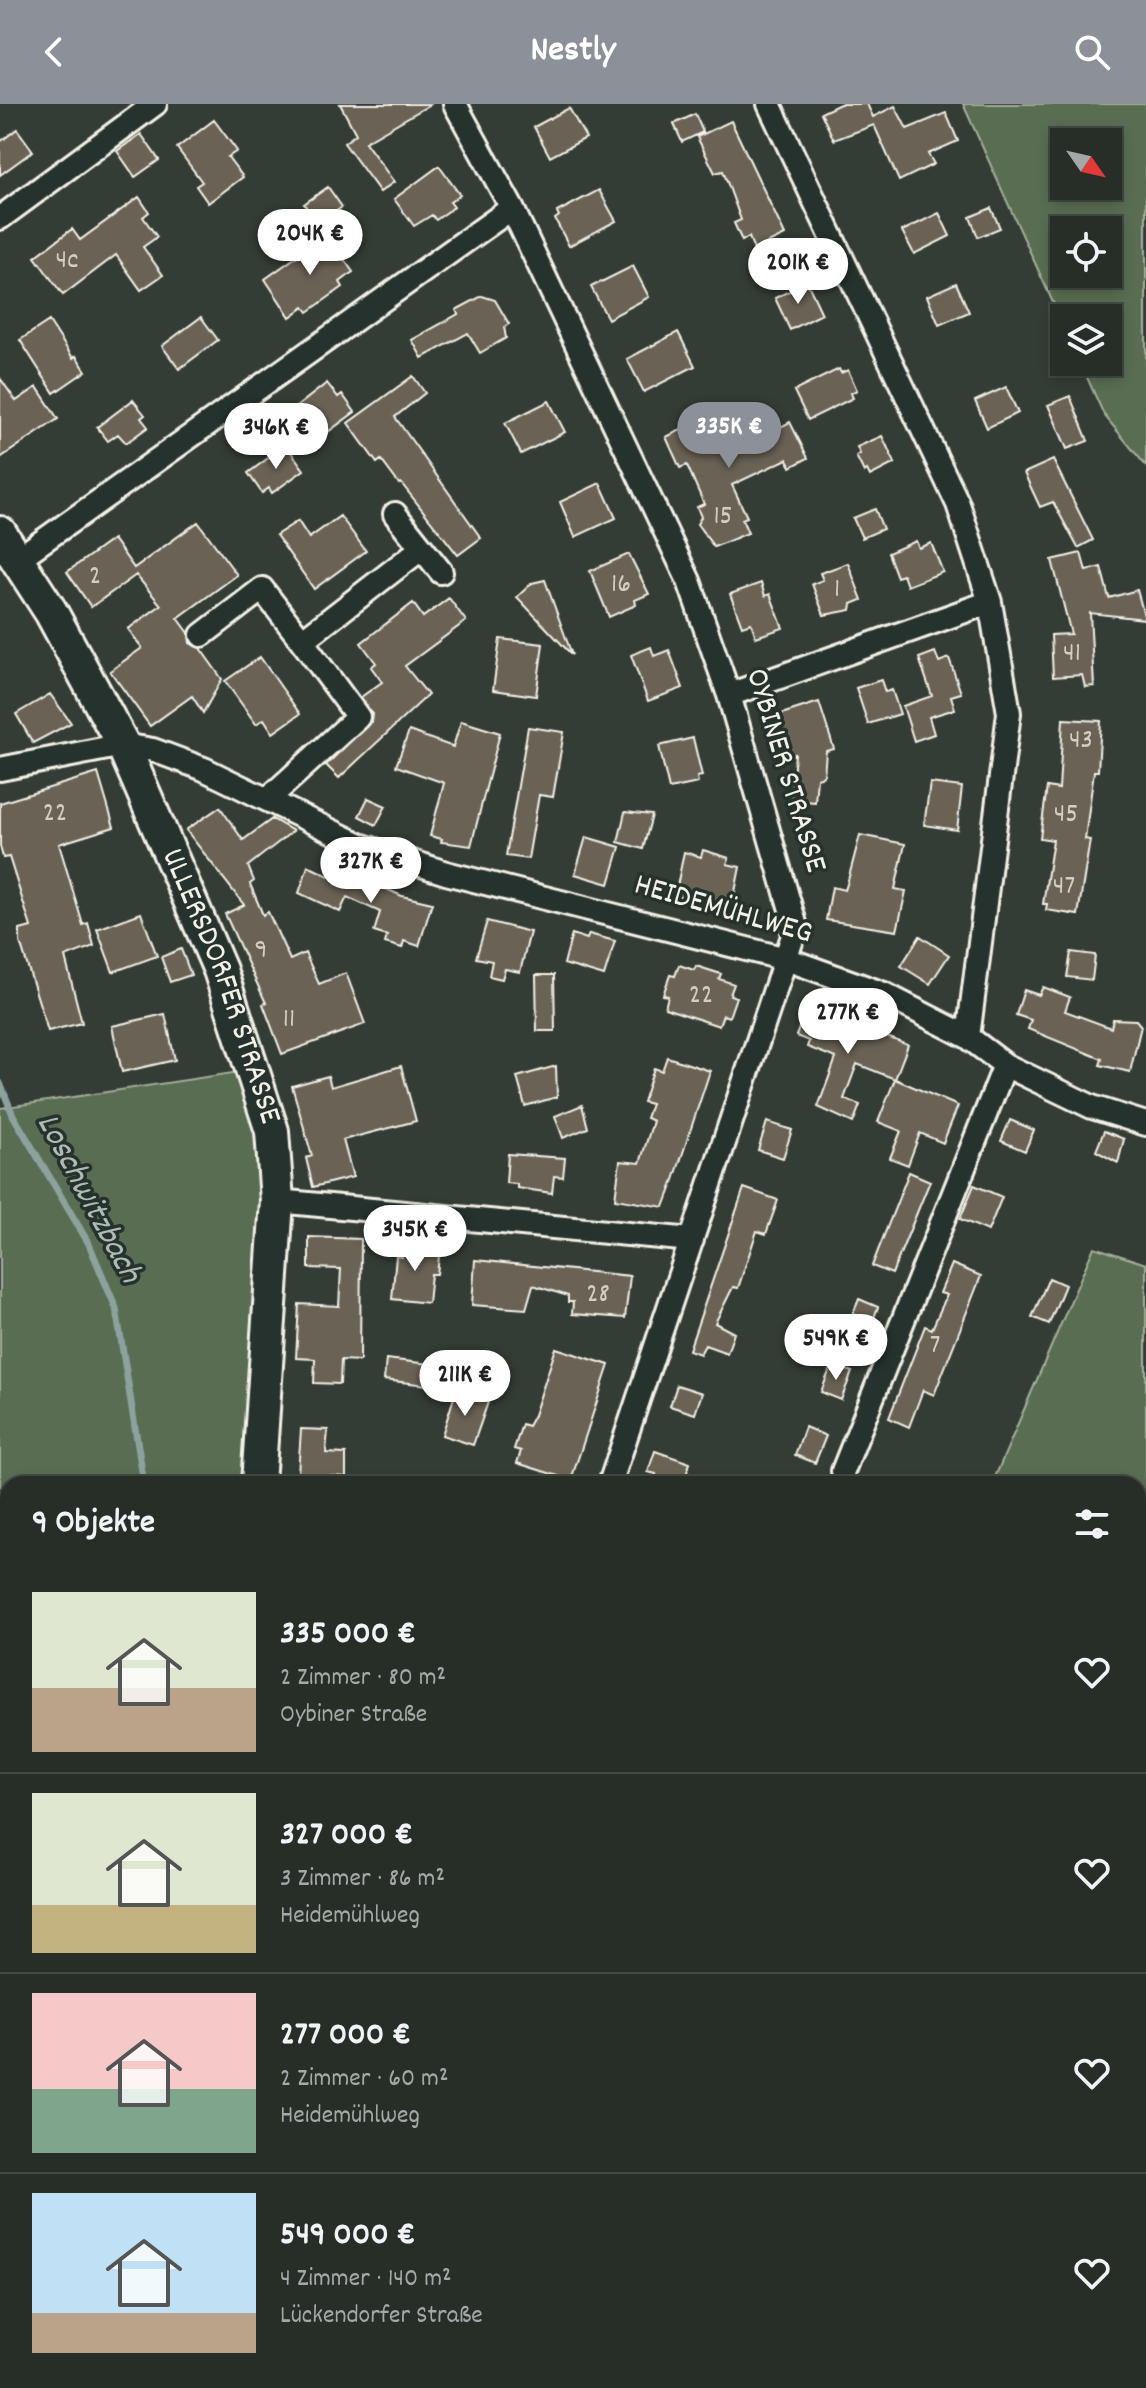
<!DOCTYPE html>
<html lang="de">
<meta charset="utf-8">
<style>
:root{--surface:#272e28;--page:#333a34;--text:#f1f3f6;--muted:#a4a8a8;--line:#434a45;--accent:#8c9099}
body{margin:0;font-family:Dekko,sans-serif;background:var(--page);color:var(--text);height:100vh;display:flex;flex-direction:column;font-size:30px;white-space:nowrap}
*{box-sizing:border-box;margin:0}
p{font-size:26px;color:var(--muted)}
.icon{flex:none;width:44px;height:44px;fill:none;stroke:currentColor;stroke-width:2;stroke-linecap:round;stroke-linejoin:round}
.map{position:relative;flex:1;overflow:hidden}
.side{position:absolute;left:0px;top:1372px;width:1146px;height:912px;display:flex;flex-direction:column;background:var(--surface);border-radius:24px 24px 0 0;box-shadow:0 4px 12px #0003,0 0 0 2px var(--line)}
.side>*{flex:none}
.needle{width:52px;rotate:124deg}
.buttons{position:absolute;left:1050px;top:24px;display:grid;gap:16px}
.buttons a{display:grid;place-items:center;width:72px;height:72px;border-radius:0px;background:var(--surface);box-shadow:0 4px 12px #0003,0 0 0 2px var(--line);font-size:40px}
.price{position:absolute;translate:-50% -68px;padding:0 18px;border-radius:28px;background:#fff;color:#222;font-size:26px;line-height:52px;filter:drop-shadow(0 2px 4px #0008)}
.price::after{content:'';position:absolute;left:50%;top:48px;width:24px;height:18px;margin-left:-12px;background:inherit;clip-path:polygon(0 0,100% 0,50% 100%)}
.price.selected{background:var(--accent);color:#fff}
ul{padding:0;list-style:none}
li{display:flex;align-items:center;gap:24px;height:200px;padding:0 32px}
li+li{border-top:2px solid var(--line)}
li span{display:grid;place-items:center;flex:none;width:224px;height:160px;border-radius:0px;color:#555}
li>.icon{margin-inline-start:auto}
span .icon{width:96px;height:96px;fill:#fffc;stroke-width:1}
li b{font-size:34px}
h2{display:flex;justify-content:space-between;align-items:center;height:96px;padding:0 32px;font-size:34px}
header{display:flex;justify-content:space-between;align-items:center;height:104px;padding:0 32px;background:var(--accent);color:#fff;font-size:36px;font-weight:700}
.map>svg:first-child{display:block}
.green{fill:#586d51;stroke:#a6af9c;stroke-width:2;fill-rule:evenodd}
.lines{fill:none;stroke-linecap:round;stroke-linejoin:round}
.stream{stroke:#8da19f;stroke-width:7}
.building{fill:#6b6454;stroke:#f4f1e8;stroke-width:2}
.street-casing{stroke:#f4f1e8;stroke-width:28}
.secondary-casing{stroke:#f4f1e8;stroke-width:38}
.street{stroke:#26332d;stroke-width:22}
.secondary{stroke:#26332d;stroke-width:32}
.labels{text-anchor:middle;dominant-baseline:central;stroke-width:7;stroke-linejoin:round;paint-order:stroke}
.number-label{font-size:28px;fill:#d2cec3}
.street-label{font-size:32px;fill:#f4f1e8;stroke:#26332d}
.water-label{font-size:34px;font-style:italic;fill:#afbbb7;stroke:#26332d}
</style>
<header><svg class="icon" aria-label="back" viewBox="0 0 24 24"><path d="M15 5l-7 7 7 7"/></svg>Nestly<svg class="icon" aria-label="search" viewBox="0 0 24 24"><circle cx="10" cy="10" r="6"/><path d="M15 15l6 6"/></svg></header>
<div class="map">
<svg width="1146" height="2284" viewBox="0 0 1146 2284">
<rect width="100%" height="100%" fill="#343d35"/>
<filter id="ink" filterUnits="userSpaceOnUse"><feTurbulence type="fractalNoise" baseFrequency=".0125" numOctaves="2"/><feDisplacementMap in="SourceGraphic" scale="16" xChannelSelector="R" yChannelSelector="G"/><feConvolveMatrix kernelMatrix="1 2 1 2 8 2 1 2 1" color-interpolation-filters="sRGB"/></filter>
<g filter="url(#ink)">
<path class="green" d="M963,0h183v362l-42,-51 -24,-53h28v-44h-44v9zM1064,38h44v44h-44zM1064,126h44v44h-44z
M239,968c43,127 16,279 8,412h-239v522l-8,7v-905z
M1094,1143l52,17v1124h-1146v-148l8,2v138h1130v-896h-146z"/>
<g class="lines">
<path class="stream" d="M0,979l13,32 76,129 27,64 28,176
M0,1622l8,-12
M1138,1764l8,8
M868,2276v8"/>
</g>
<path class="building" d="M340,0h91l-66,38 29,40 -14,10 -36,-49 12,-9z
M840,0h27l6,13 22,-11 12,23 39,-16 12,28 -30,13 6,10 -35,17 -25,-56 -40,15 -13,-27z
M569,4l17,30 -36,19 -16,-30z
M695,10l8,18 -21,10 -8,-18z
M214,16l23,31 -9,6 15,20 -35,26 -12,-17 6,-4 -25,-34z
M731,17l54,114 -31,15 -5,-13 -7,4 -8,-18 7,-3 -18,-49 -8,2 -18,-36z
M17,25l16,22 -33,24v-33z
M141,30l18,26 -24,17 -18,-26z
M439,62l21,29 -10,7 4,5 -18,13 -4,-5 -18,11 -20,-27z
M328,83l14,20 -24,17 -14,-20z
M599,86l17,31 -47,25 -14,-27 4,-3 -2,-4z
M139,93l10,15 -6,5 14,20 -14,10 20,28 -22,15 -25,-35 -53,40 -28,-38 37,-28 8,11z
M991,104l9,20 -22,9 -8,-20z
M939,109l11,23 -36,18 -12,-23z
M327,131l26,37 -13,10 3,5 -35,25 -4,-5 -14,10 -25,-38z
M633,162l16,31 -41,22 -17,-32z
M807,178l15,32 -32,16 -15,-32z
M956,179l13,29 -30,13 -12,-29z
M482,192l13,4 14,24 -5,3 2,11 -26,15 -12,-20 -46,25 -10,-18 46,-26 -2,-4z
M201,213l17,23 -39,29 -17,-23z
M49,217l24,37 3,-2 10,15 -32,22 -34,-53z
M678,228l17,34 -51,26 -17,-33z
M839,265l2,4 7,-3 9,20 -6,3 2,5 -45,22 -14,-29z
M413,272l12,17 -30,24 86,121 -23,17 -57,-72 -2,1 -18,-24 -4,3 -29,-40z
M0,274l16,23 21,-14 21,32 -58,39z
M327,279l11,14 4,-3 13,18 -42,31 -20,-27 5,-4 -3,-4z
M1006,283l12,26 -31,15 -12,-27z
M1070,292l18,45 -21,8 -19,-44z
M133,296l12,15 -4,3 7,9 -22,16 -8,-9 -10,7 -11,-14z
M549,297l16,31 -44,22 -16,-31z
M709,313l3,7 14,-6 15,29 49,-25 18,36 -17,9 -4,-8 -55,26 15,32 -5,2 6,14 -34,14 -17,-23 4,-7 -4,-10 7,-3 -17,-39 -7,3 -14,-31z
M882,332l13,27 -25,13 -3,-6 -3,2 -8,-16 4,-2 -3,-7z
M286,341l18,25 -32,23 -3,-5 -7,5 -14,-20z
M1053,356l40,80 -15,8 -25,-46 -13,5 -16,-34z
M600,379l16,35 -41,19 -15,-35z
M875,405l8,20 -21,9 -9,-20z
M340,412l26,35 -52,38 -38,-54 22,-14 11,17z
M198,418l39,53 -59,43 11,15 1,10 10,5 22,31 -19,34 -11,-17 -42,30 -40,-55 32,-23 -14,-19 33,-24 -25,-30 -45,32 -24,-35 46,-33 21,29z
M916,437l3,7 12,-5 12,29 -36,14 -4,-11 -6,2 -9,-24z
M1081,449l5,18 15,-4 8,31 28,-8 8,29 -55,-6 4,73 -9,1 -3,-12 -29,2 -2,-42 20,-1 -19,-74z
M629,450l20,40 -14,6 1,5 -27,12 -19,-46z
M848,459l14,37 -10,4 -1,6 -27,5 -12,-31 11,-4 -3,-7z
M545,476l27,75 -55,-58 15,-14z
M761,479l4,13 5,-2 13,34 -27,9 -5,-14 -9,3 -12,-32z
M449,494l17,23 -61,45 23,29 -89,83 -13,-13 45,-43 1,-8 -11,-17 21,-15 -11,-15 5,-4 -15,-20 52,-40 10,14z
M500,535l43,5 -7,52 -43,-6z
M651,543l3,9 15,-6 14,38 -35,13 -17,-46z
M935,548l4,10 10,-4 12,35 -10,3 4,13 -26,8 5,17 -20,7 -11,-35 29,-10 -13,-38z
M260,553l40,57 -27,19 -9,-14 -8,5 -31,-43z
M881,576l4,12 7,-2 8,24 -32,10 -12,-36z
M50,590l21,29 -38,20 -17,-29z
M819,598l15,47 -8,2 -2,25 -7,2 -2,24 -24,-2 4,-46 -13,5 -13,-41z
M1063,615l38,2 -3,50h-4l-9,68 5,1 -12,75 -32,-5 1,-6h-4l10,-64 -13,-2 7,-51 12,2z
M461,617l39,12 -29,113 -30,-4 1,-3 -12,-3 14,-53 -48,-17 13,-35 44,16z
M528,623l36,5 -11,65 -14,-2 -11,64 -22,-3z
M693,634l9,38 -5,1 1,6 -29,6 -10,-43z
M98,669l16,54 -55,17 24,81 5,-2 6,23 -29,11 17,66 -34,8 -28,-89v-12l11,-3 -22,-70 -6,1 -3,-12v-43z
M930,679l32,4 -5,43 -33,-5z
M368,694l18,8 -10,19 -17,-9z
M220,703l23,33 29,-21 21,12 -45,35 6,15 -4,3 13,31 5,-3 22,48 15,-7 14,31 27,-11 19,51 -83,30 -19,-50 3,-1 -41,-89 19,-9 -58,-75z
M625,708l27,3 -9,34 -25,-7z
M860,731l45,9 -10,45 11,2 -9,40 -71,-11 6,-33 13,3 2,-6z
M586,733l34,10 -11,37 -34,-10z
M703,746l26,8 -2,6 13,3 -9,45 -56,-16 9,-44 17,5z
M308,762l25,12 3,-5 14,6 7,-3 45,20 30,7 -13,43 -15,-5 -2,7 -17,-5 2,-7 -13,-4 6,-20 -33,-15 -7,15 -41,-19z
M141,809l16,43 -44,16 -16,-43z
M487,817l43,11 -10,40 -15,-3 -3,10 -13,-3 3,-15 -16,-3z
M572,830l15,5 2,-5 26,7 -11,35 -40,-12z
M920,832l29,19 -19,29 -29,-18z
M181,845l10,26 -21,7 -9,-25z
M1071,848l24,3 -3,25 -25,-3z
M679,861l15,5 2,-4 25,8 -2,5 15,5 -4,11 6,2 -7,20 -6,-2 -4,11 -54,-18 3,-12 -5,-1 7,-20 5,1z
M536,871h18l1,56h-18z
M1043,883l27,10 -5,14 46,17 2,-9 23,1 5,6 -11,46 -30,-7 2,-6 -74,-30 3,-9 -15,-5 8,-25 15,5z
M807,902l101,39 -13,34 -38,-15 -13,35 16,6 -7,18 -35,-16 18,-49 -29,-11 2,-6 -13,-5z
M165,910l10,46 -53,12 -10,-46z
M667,953l43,14 -38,115 -8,21 -49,-8 5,-38 20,2 13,-42 -7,-3 5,-14 -8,-2 11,-34 8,3z
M401,962l15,55 -73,19 10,37 -40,10 -7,-29 6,-2 -20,-70 36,-10 3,11z
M556,962l1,31 -32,9 -8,-29z
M895,975l63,27 -15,37 -23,-10 -12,32 -18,-7 11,-27 -23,-9z
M582,1001l6,23 -25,10 -8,-22z
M1010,1016l24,10 -9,21 -24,-10z
M767,1018l25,8 -9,28 -25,-8z
M1104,1027l20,8 -6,24 -22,-12z
M508,1050l57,4 -2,19 -9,-1 -2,17 -35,-5v-4l-11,-1z
M909,1068l21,9 -38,93 -20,-8z
M974,1081l28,12 -14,34 -28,-12z
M744,1084l34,12 -12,34 -9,-3 -19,57 -5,-1 -18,36 19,10 -7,20 -22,-8 -5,9 -11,-4z
M309,1133l52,2 -1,122 -19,-1 -1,24 -26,-1 1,-24 -19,-1 3,-54 40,2 2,-37 -32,-1z
M403,1140l37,4 -3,26h-6l-3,29 -36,-4 4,-43 6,1z
M475,1156l155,16 -5,42 -53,-4 1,-12h-5v-6l-35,-11 -7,24 -54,-4z
M952,1160l29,12 -47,119 -11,-5 -14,37 -20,-9 36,-92 7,3 15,-34 -7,-2z
M1049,1174l16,7 -16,39 -17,-7z
M859,1195l19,8 -11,29 -20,-8z
M556,1244l53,17 -38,115 -54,-17 4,-12 -7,-2 8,-25 6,2 6,-11z
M386,1255l43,5 -2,21 -43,-5z
M832,1260l20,8 -11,28 -20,-8z
M677,1281l25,8 -7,21 -25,-8z
M456,1287l32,11 -15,43 -31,-10z
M805,1323l21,9 -11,27 -20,-8z
M301,1325l27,1 -2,23 20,1v23l-48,-3z
M655,1347l35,12 -7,21 -29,-4 2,-6 -8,-2z"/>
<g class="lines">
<g class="street-casing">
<path id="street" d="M455,0l57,104 177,373 40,114 67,232 -186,557
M769,0l189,400 32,98 19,111 -41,324
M0,114l155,-114
M395,410l46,58
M19,454l493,-350
M202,531l60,-46 40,52
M729,591l261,-93
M0,665l123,-24 30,5 51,19 156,76 86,28 340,86 98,35 84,43 37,28 87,42 54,17
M268,695l90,-82 -56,-76 120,-93
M277,1097l415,39
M843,1367l162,-406"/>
</g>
<g class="secondary-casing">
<g id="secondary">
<path id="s1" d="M0,429l51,79 72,133 97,225 52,161 5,70 -19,283"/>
<path d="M0,1949l8,-20"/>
</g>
</g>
<use href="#street" class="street"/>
<use href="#secondary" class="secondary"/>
</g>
</g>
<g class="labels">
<g class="number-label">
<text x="67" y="158">4c</text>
<text x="723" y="414">15</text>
<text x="95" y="474">2</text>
<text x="621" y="482">16</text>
<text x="837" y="487">1</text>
<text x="1072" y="551">41</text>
<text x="1081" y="638">43</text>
<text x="55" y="711">22</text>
<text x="1066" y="712">45</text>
<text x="1064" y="784">47</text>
<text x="261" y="848">9</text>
<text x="701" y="893">22</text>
<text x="289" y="917">11</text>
<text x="598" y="1192">28</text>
<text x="935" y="1243">7</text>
</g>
<g class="street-label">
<text transform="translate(784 667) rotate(73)">OYBINER STRASSE</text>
<text transform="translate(723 807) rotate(16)">HEIDEMÜHLWEG</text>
<text stroke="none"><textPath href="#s1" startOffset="506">ULLERSDORFER STRASSE</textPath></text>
</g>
<g class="water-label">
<text transform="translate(87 1095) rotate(62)">Loschwitzbach</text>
</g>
</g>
</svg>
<div class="buttons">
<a><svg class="needle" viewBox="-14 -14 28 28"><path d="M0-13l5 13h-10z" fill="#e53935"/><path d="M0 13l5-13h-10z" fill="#a4a8a8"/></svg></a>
<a><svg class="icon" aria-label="locate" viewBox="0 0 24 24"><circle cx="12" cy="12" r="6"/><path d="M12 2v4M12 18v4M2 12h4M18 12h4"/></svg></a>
<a><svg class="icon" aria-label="layers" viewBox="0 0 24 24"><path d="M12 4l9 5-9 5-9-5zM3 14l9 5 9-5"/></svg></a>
</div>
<b class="price" style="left:310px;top:173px">204K €</b>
<b class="price" style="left:798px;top:202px">201K €</b>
<b class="price selected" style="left:729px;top:366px">335K €</b>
<b class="price" style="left:276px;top:367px">346K €</b>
<b class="price" style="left:371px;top:801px">327K €</b>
<b class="price" style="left:848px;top:952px">277K €</b>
<b class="price" style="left:415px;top:1169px">345K €</b>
<b class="price" style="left:836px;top:1278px">549K €</b>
<b class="price" style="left:465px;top:1314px">211K €</b>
<section class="side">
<h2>9 Objekte<svg class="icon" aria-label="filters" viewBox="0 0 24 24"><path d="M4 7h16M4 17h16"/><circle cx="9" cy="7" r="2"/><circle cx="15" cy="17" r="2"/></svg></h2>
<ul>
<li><span style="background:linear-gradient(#dfe7d0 60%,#b9a48a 0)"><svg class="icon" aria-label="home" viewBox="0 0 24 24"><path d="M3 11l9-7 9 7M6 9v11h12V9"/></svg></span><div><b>335 000 €</b><p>2 Zimmer · 80 m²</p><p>Oybiner Straße</p></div><svg class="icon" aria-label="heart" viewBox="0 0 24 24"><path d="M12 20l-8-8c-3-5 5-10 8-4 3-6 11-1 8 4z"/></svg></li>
<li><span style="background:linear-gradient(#dfe7d0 70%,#c2b280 0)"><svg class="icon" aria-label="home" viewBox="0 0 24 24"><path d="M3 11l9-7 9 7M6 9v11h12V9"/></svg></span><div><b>327 000 €</b><p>3 Zimmer · 86 m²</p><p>Heidemühlweg</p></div><svg class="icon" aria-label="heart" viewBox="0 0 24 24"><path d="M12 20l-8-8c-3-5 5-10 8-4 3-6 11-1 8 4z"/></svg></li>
<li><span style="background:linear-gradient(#f6c9c9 60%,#7fa58c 0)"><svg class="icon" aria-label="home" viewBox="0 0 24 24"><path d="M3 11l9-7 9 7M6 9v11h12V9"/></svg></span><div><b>277 000 €</b><p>2 Zimmer · 60 m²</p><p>Heidemühlweg</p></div><svg class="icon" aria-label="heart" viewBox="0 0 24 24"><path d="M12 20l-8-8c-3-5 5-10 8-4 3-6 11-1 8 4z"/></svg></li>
<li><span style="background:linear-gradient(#bfe0f5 75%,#b9a48a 0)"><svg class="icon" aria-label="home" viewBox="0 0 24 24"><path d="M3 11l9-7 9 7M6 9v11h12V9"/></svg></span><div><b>549 000 €</b><p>4 Zimmer · 140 m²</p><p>Lückendorfer Straße</p></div><svg class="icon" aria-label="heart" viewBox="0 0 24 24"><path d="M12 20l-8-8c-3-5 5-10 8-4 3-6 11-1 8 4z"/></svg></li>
</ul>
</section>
</div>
